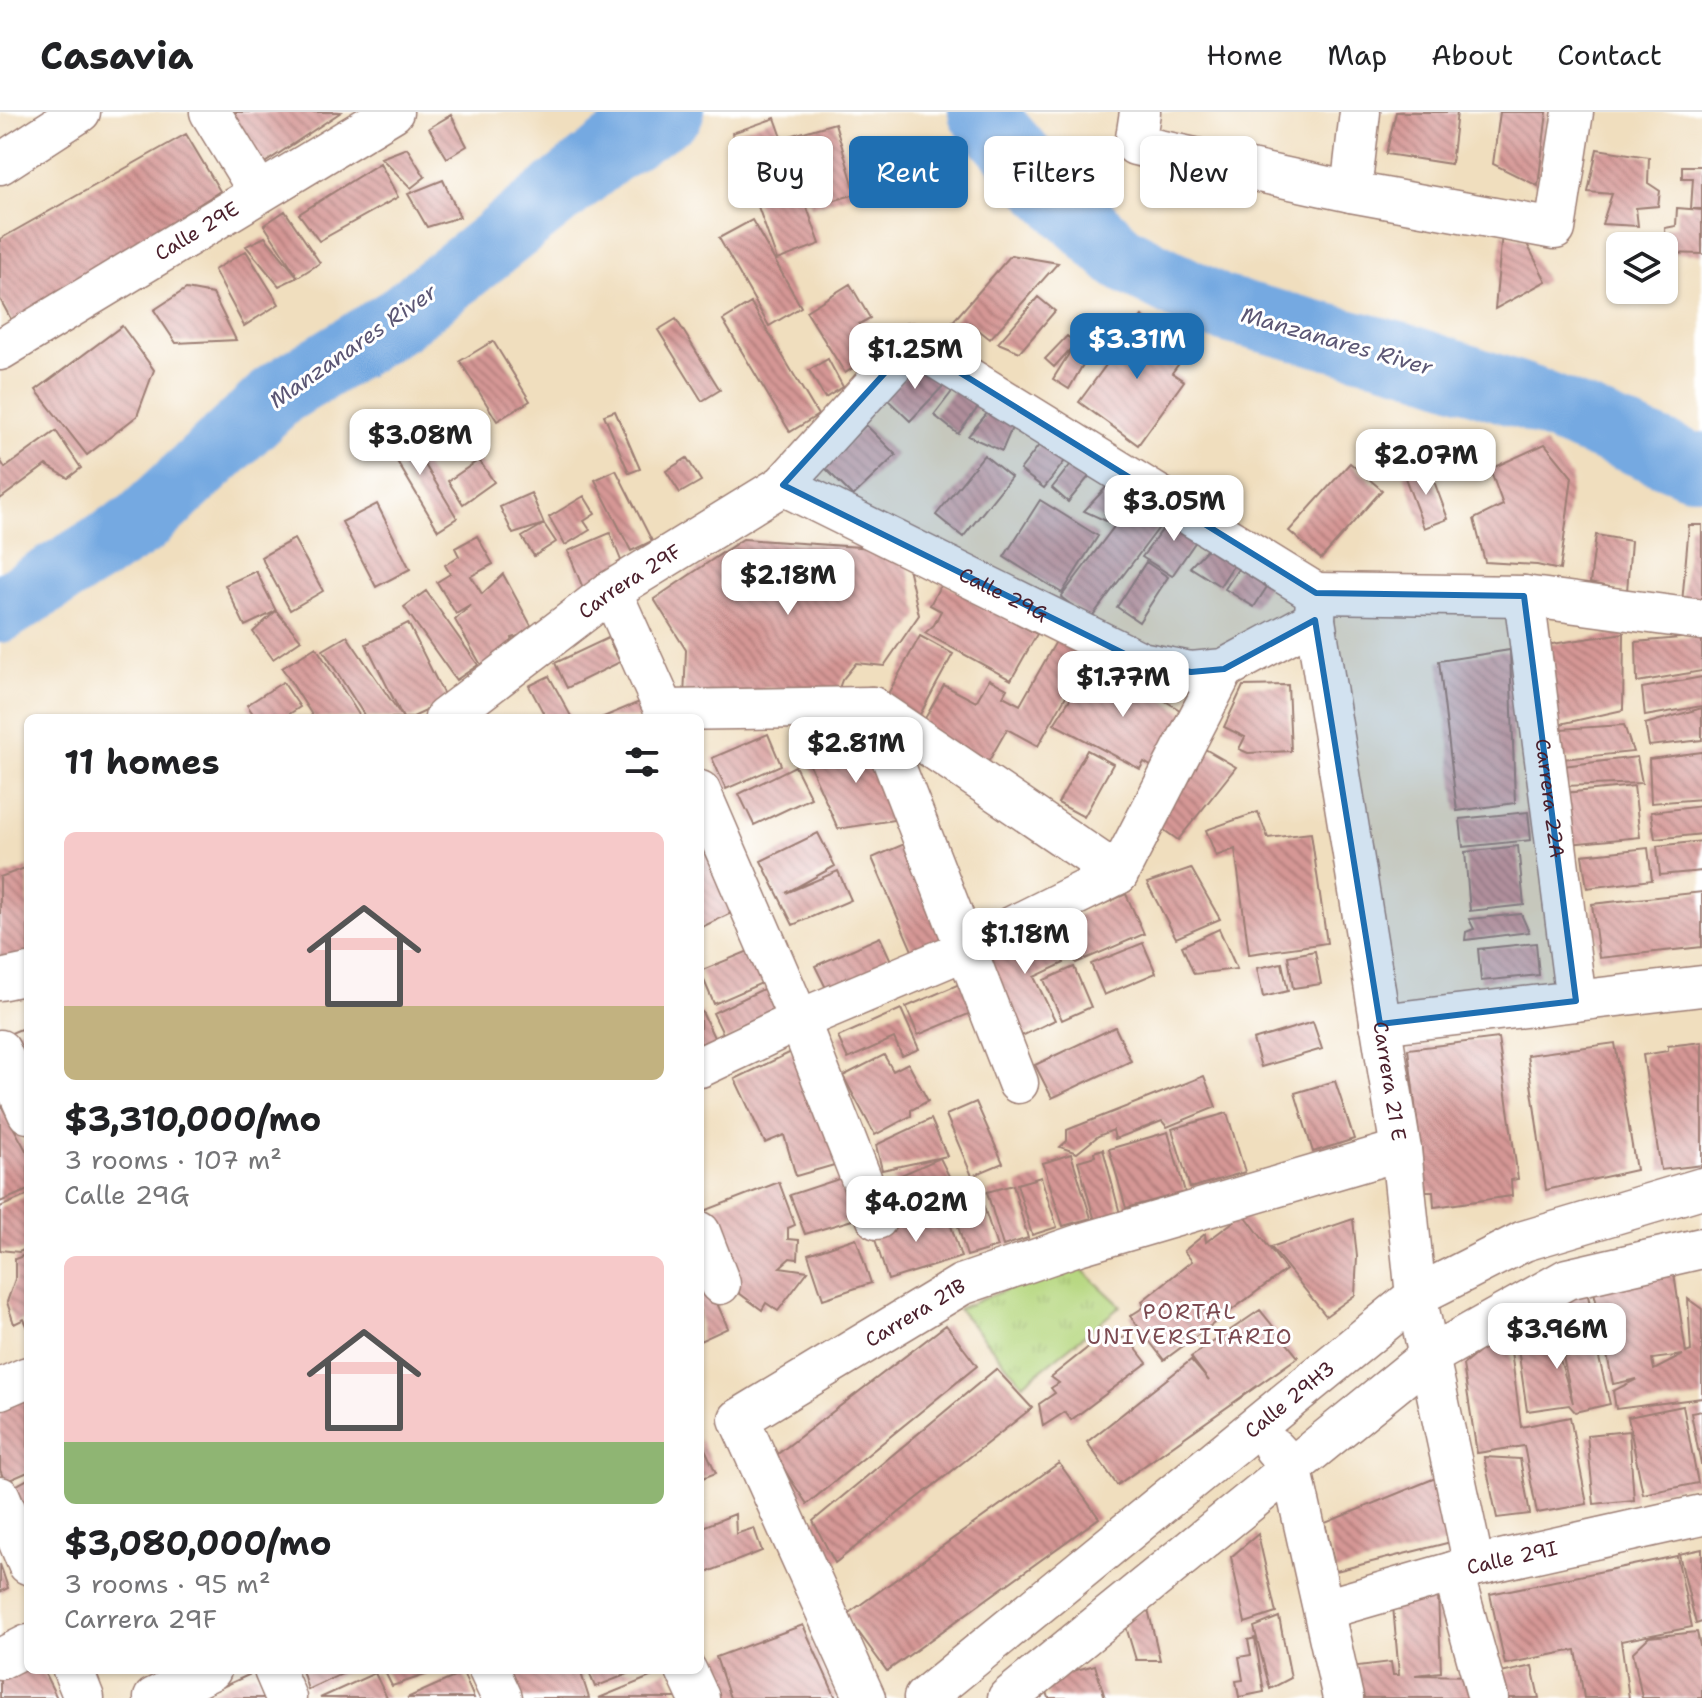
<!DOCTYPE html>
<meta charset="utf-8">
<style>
:root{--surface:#fff;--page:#f6f6f6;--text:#202124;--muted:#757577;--line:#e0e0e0;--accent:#1f6fb2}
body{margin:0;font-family:"Shantell Sans",sans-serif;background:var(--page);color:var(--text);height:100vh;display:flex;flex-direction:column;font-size:30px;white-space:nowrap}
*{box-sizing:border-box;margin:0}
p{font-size:26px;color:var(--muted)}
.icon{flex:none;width:44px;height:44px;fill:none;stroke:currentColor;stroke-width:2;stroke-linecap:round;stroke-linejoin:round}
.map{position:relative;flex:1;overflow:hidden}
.drawer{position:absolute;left:24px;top:602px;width:680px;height:960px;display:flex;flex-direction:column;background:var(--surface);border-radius:12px;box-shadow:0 2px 6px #0004}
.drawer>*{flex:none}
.guide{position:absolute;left:728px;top:24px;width:760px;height:72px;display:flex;gap:16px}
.fabs{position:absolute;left:1606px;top:120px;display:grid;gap:16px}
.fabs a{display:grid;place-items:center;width:72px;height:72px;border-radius:12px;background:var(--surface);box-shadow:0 2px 6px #0004;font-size:40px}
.price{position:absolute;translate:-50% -68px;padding:0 18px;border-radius:16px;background:#fff;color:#222;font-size:26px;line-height:52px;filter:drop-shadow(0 2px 4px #0008)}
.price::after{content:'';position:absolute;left:50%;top:48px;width:24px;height:18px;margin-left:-12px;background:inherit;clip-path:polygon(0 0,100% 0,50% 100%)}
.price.selected{background:var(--accent);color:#fff}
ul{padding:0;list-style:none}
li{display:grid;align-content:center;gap:16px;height:424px;padding:0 40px}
li span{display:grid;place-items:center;height:248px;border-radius:12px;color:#555}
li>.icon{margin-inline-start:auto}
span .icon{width:144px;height:144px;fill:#fffc;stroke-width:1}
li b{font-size:34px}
h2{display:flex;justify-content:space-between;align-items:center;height:96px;padding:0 40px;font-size:34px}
.tag{padding:0 28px;border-radius:12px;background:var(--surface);box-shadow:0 2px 6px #0004;font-size:28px;line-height:72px}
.tag.selected{background:var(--accent);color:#fff}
header{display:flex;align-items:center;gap:48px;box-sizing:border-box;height:112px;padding:0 40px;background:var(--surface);border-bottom:2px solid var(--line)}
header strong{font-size:38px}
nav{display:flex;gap:44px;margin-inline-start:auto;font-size:28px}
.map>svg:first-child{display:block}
.park{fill:url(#park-tufts);stroke:#807b55;stroke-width:2}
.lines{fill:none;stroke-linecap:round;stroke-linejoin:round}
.river{stroke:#74a9e1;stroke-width:66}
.building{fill:url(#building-back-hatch);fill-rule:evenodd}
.minor-casing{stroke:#9d7e74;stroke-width:43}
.minor{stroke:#fff;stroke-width:40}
.marked{fill:#1f6fb2;fill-opacity:0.2;stroke:#1f6fb2;stroke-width:6;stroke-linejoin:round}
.labels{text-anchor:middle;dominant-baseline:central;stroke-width:6;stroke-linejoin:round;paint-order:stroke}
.street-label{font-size:20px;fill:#4a1f2b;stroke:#fff}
.water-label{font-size:22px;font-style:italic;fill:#5b5674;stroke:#fff}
.neighbourhood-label{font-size:22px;letter-spacing:2px;fill:#7b4950;stroke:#fff}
</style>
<header>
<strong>Casavia</strong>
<nav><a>Home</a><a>Map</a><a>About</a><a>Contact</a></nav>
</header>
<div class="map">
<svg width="1702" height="1586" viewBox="0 0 1702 1586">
<defs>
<pattern id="park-tufts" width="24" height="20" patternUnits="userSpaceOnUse" patternTransform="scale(2)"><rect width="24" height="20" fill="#b6d77f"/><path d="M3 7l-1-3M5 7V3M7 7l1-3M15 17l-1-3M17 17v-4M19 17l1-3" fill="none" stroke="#9eb86e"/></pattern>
<pattern id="building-back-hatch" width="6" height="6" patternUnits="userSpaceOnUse" patternTransform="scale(2)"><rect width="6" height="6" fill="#d59795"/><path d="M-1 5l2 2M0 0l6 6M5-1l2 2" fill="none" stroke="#af7b7a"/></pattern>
</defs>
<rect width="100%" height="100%" fill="#fff"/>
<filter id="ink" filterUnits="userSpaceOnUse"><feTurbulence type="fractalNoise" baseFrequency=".0125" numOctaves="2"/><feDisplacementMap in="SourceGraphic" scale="16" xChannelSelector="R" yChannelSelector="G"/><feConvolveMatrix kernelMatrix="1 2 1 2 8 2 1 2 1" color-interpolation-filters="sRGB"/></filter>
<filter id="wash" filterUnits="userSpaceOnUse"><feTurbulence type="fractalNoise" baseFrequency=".006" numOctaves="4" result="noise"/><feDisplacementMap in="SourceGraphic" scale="32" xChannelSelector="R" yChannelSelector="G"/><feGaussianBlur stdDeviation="1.8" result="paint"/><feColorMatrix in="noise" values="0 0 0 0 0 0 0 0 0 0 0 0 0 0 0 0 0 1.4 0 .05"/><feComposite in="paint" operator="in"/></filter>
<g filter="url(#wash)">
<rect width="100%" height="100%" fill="#f0debe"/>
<path class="park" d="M1074,1150l47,44 -98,78 -65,-75z"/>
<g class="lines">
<path class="river" d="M981,0l66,76 75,70 98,50 190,50 121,41 160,66h11
M0,498l140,-86 140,-131 118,-73 214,-170 59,-38"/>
</g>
<g id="blocks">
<path class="building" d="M230,0h111l-78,52z
M1396,0h61l-6,52 -65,-10z
M1500,0h47l-9,74 -45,-22z
M451,3l16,31 -20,12 -18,-30z
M775,6l45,126 -43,16 -45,-127z
M835,11l21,71 -45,13 -21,-71z
M186,22l34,57 -206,134 -14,-26v-60z
M407,36l18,29 -14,11 -30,-30z
M1597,37l52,8 -1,26 12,8 -2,15 -22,2 2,18 -36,-2 10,-30 -24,-2z
M380,51l18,34 -79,44 -20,-27z
M1682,54h20v43h-11l2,-31h-11z
M443,68l17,37 -33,10 -19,-33z
M1677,96l25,2v44l-36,-1 -1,-25 11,-2z
M285,99l35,52 -22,14 -34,-52z
M752,108l49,87 -32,19 -50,-88z
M1502,121l23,7 21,41 -51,28z
M265,125l33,40 -19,9 -33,-40z
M246,139l33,53 -35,22 -30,-56z
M1011,143l47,8 -68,76 -20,-16 -11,12 -10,-9z
M850,172l20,34 -11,6 17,29 -31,20 -39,-62z
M186,177l27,5 23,46 -60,3 -22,-33z
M1038,185l17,14 -35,41 -22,-9z
M751,191l67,112 -28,17 -67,-112z
M1142,204l47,34 -17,23 12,8 -46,64 -59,-43z
M676,207l44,71 -18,11 -44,-71z
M122,214l32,44 -17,46 -50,39 -51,-65z
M1067,224l22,18 -20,35 -16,-10 22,-35 -21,23 -9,-8z
M493,229l37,60 -33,20 -37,-60z
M828,247l15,28 -18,11 -16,-28z
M920,249l25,23 -35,37 -25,-24z
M958,272l24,18 -24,32 -24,-19z
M615,299l25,58 -11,4 -25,-58z
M988,300l26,11 -12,28 -34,-15z
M401,313l56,93 -19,12 -56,-94z
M866,313l30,30 -43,41 -29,-29z
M56,319l25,37 -13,10 -22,-13 -46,34v-39l5,8z
M1050,319l24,18 -30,39 -24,-18z
M1545,332l27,33 -12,93 -23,-5 -52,-3 -11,-43 29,-14 -13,-36z
M984,343l27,22 -48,60 -27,-22z
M1078,343l18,13 -28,34 -16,-14z
M687,346l14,23 -21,12 -14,-22z
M479,348l15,22 -31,22 -15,-23z
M1350,351l32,27 -61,69 -32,-28z
M1428,353l20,54 -24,9 -20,-53z
M616,358l36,71 -21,10 -36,-71z
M1114,367l18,8 -17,38 -31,-14z
M1141,379l29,22 -80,106 -29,-22z
M531,381l13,31 -31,10 -13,-27z
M584,384l11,18 -11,7 6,9 -25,15 -16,-28z
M1040,388l58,36 -36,57 -58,-36z
M377,392l33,65 -34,18 -34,-65z
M1177,398l28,18 -33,48 -30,-19z
M544,412l12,18 -22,14 -12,-19z
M1689,413h13v81l-20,-3z
M610,421l14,35 -37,30 -19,-47z
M1596,423l35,6 -4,50 -37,-8z
M477,424l16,28 -22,12 11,18 21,-20 31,57 -22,7 2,12 -30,20 -29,-50 16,-15 -15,9 -19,-32 13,-8 -5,-9 14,-9 -4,-8z
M294,427l29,52 -33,19 -29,-53z
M743,427l161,11 15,65 -35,51 -28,-3 -14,17 -7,19 -14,-5 -56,-6 -14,14 -67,-3 2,-49 -32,-51z
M1215,429l24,16 -19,29 -30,-19z
M1245,446l29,18 -20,31 -29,-18z
M1146,450l22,15 -29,45 -22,-15z
M256,459l20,40 25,29 -28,19 -20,-27 23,-21 -31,15 -20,-41z
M942,470l95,52 -26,46 -86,-47 9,-8 7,-14 -11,-6z
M426,479l52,74 -22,15 -52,-73z
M408,511l39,78 -36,17h-8l-37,-74z
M1624,521l-1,77 -67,15 -17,-79z
M347,524l56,82h-37l-43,-68z
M920,524l33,18 -36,66 -33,-19z
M1059,524l31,17 -52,93 -31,-17 -21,37 -67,-37 25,-44 32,17 13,-23 18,10 -4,7 17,9z
M1702,524v35l-65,11 -1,-40z
M608,526l12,24 -53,26 -12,-25z
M316,535l45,71h-47l-32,-50z
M1510,538l5,153 -58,8 -18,-150z
M1095,548l62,40 2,-3 32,20 -32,54 -15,-9 -4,7 -86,-45z
M549,564l23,42h-26l-17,-32z
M1702,565v29l-57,10 -3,-28z
M283,570l17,25 -17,11h-27l-9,-13z
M1288,573l3,66 -43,2 -9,-4 6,-12 -21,-10 19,-41z
M642,589l7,17h-48z
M1702,596v32l-53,6 -4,-22z
M1624,613l9,27 -70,7 -3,-30z
M768,622l13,31 -55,24 -14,-31z
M868,622l38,84 -68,11 -30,-68z
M1205,637l31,18 -58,73 -28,-20z
M1087,638l26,14 -29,53 -26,-14z
M1702,640v47l-51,4 -2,-44z
M1637,645l5,26 -78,3 -1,-20z
M795,654l16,32 -57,27 -15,-31z
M1634,674l6,51 -71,7 -5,-51z
M1702,694v28l-47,5 -4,-27z
M1258,700l10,26 43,-5 16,110 -78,11 -14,-105 -19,7 -10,-26z
M1528,700l3,28 -68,7 -3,-28z
M700,703l44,92 -44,21z
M818,721l17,33 -49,27 52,-22 13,29 -58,25 -32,-64z
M1702,729v30l-42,4 -3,-29z
M909,730l41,95 -37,16 -41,-95z
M1518,734l6,59 -54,6 -5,-59z
M1648,736l4,32 -65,8 -5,-33z
M28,755v99l-28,3v-92z
M1191,756l29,51 -44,19 -29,-55z
M1702,780v55l-103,11 -7,-54z
M1126,782l18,40 -68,29 -17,-39z
M1521,802l8,18 -64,8 1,-8 8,-3 -5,-10z
M1044,811l20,40 -30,14 21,43 -33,16 -40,-82z
M1219,817l18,40 -43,5 -12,-28z
M880,825l13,28 -64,29 -14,-28z
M1143,831l13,30 -52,22 -13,-31z
M1536,831l3,32 -58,6 -3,-32z
M756,836l15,31 -57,25 -14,-33z
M1315,839l6,33 -28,4 -5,-32z
M1282,851l6,28 -25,6 -6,-29z
M1074,855l17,40 -29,13 -18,-40z
M778,870l13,27 -65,31 -13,-27z
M964,870l12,29 -58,24 -12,-28z
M901,897l18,40 -17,7 -8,-18 -46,21 -10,-22z
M702,900l17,36 -19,8v-43z
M1313,910l9,27 -61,18 -8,-27z
M28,914v66l-24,-56z
M1115,915l16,34 -79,37 -17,-33z
M1498,926l20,141 -7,1 1,16 -78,11 -1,-16h-7l-18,-142z
M1702,930v123l-41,5 -18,-115 25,-4v-5z
M1615,931l21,127 -90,20 -19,-135z
M808,932l40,117 -52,15 -12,-41 -19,8 -30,-64z
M884,943l9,16 15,-8 20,38 -17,9v6l-36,19 -32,-59z
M1204,964l12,31 -49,20 -5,-6 -47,18 -2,-9 -15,6 -21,17 -17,-6 7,-6v-11z
M1335,969l19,58 -41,13 -18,-59z
M976,990l27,61 -31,13 -26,-61z
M0,991l28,51v36l-28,12z
M1227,1001l18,59 -55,16 -18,-59z
M931,1007l16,37 -65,14 -6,-25z
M1168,1020l17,60 -59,16 -17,-59z
M1103,1037l17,65 -25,7 -17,-60 17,-5 -1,-4z
M1071,1042l20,64 -28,8 -20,-63z
M940,1046l12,24 -44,19 -16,-22z
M854,1062l15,41 -64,19 -15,-39z
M1041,1065l16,50 -25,8 -15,-51z
M779,1070l16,43 -7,3v11l11,1 -1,19 -8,-1 -10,9 28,4 -30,40 -12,-8 -4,7 -27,-20 -31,-79z
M1013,1073l15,53 -25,8 -16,-54z
M28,1083v53l-9,4 -19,-2v-43z
M980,1083l17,52 -30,9 -16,-53z
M945,1095l16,50 -73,23 -16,-50z
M1244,1102l42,56 -122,90 -34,-44 14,-9 -2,-6 50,-40 -8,-10 21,-17 1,8z
M1353,1107l4,38 -2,38 -29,21 -55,-69z
M856,1126l15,45 -48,16 -15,-45z
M28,1142v74l-4,-9 -10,5 -7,-22 8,-23v-20z
M700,1153l28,63 -28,13z
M1673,1155l13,86 5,-2 -3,-52 14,10v89l-86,11 -3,-18 24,-12 -24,5 -20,-97zM1683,1243l-29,15 -2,-11z
M1585,1172l15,60 -37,9 -12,-50z
M1260,1198l38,47 -181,128 -30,-43 104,-82 18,21 -18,-24z
M1545,1198l28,93 -10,-46 34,-7 13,54 -35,8 -6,-7 -42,6 -12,-83z
M946,1213l31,41 -170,138 -32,-48z
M1508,1216l13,99 49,-10 17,87 -50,9 -13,-67 -47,7 -14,-88z
M1105,1222l11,5 11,-2 20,26 -76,57 -6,-8 -22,14 -4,-22 16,-11 -4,-5 8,-5 -8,-6z
M996,1257l36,39 -197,155 -22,-42z
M28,1280v80l-23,10 -5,-12v-64z
M1683,1294l15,77 -55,11 -15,-77z
M1702,1299v54h-1l-10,-52z
M1629,1319l5,69 -40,4 -7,-69z
M700,1326l16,35 -16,6z
M1484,1345l36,2 10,55 -33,4z
M1059,1351l40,55 -212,153 -41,-56z
M1438,1365l13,65 -115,29 -11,-48z
M28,1367v48l-18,-38z
M735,1402l1,20 18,-6 8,23 -62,24v-47z
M1258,1422l18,79 -31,10 -14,-66z
M1702,1437v73l-6,2 -17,-70z
M1677,1444l15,71 -71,14 8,57h-45l-8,-48 -71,14 -15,-70z
M0,1452l8,24 -8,4z
M1438,1482l3,78 -26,3 64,1v22h-126l-4,-31 42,-5 2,13h6l-6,-69z
M1148,1497l12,51h-24l-12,-40z
M1279,1505l12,61 -21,11 -16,-62z
M803,1513l33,73h-106l-14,-41z
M1697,1520l5,23v43h-60l-9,-46 16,-15z
M1255,1526l9,54 -25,5 -3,-16 7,-1 -4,-23 12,-2 -3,-15z
M28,1549v9h15l14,28h-57v-24z
M1095,1553l10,33h-56l-6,-19z
M1532,1554l7,32h-41l3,-25z
M302,1558h48l-42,20z
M384,1558h52l1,1 -45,15z
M500,1558h80l9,28h-76z
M588,1558h50l-43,17z
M667,1558l10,28h-78z
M255,1560l15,26h-72z
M375,1561l12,25h-67z
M463,1561l11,25h-67z"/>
</g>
</g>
<g filter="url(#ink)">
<use href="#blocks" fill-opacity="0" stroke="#9d7e74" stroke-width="2"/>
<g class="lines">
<g class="minor-casing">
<g id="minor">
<path d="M210,0l49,80"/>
<path d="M1140,0l-5,33 216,47 204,37 18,-117"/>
<path d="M0,52l80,-52"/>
<path d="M1351,80l9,-80"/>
<path id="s1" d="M0,238l393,-238"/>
<path id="s2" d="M783,373l358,177 50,10 33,-3 91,-49"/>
<path d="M611,479l57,127"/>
<path id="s3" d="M1316,481l-1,27 86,530 15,146 58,270"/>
<path d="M1316,481l208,3 178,24"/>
<path id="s4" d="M1524,484l52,405"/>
<path d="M872,595l146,376"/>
<path d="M665,598l207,-3 246,167"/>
<path id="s5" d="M445,606l166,-127 172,-106 129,-142 404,250"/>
<path d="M700,679l99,229 78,199"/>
<path d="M0,868l28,-6"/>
<path d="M1380,912l322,-38"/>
<path d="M0,938l28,63"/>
<path d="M700,955l99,-47 166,-70 153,-76 106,-205"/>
<path d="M700,1120l20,52"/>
<path d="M0,1277l28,-12"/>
<path d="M1274,1336l17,18 52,232"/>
<path d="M0,1385l28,67"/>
<path d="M1453,1460l35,126"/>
<path id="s6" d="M1325,1497l149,-43 228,-51"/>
<path d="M0,1547l28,-14"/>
<path d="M73,1558l11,28"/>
<path d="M274,1558l12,28"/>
<path d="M489,1558l13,28"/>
<path d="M686,1558l13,28"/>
<path d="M154,1586l57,-28"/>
<path id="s7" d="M865,1586l-126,-279 222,-134 117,-40 323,-95"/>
<path id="s8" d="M924,1586l492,-402 108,-55 178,-53"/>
<path d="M1008,1586l420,-341 139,-78 135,-31"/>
</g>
</g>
<use href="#minor" class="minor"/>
</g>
</g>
<path class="marked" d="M912,231l404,250 208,3 52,405 -196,23 -65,-404 -91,49 -33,3 -50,-10 -358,-177z"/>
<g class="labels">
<g class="street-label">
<text stroke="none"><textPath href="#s1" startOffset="230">Calle 29E</textPath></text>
<text stroke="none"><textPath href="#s5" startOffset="230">Carrera 29F</textPath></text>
<text stroke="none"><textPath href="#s2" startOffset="246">Calle 29G</textPath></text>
<text stroke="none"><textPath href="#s4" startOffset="204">Carrera 22A</textPath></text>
<text stroke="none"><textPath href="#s3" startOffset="494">Carrera 21 E</textPath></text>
<text stroke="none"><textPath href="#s7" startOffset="512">Carrera 21B</textPath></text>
<text stroke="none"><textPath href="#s8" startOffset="472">Calle 29H3</textPath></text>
<text stroke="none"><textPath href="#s6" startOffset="194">Calle 29I</textPath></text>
</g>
<g class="water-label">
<text transform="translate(1337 229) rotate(16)">Manzanares River</text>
<text transform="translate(353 234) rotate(-35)">Manzanares River</text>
</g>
<g class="neighbourhood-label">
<text x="1190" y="1199">PORTAL<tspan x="1190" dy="25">UNIVERSITARIO</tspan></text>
</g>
</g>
</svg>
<div class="fabs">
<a><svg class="icon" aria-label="layers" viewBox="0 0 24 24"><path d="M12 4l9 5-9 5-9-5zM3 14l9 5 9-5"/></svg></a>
</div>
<b class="price selected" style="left:1137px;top:269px">$3.31M</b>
<b class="price" style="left:915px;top:279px">$1.25M</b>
<b class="price" style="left:420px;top:365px">$3.08M</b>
<b class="price" style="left:1426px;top:385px">$2.07M</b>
<b class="price" style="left:1174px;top:431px">$3.05M</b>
<b class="price" style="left:788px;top:505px">$2.18M</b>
<b class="price" style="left:1123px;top:607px">$1.77M</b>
<b class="price" style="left:856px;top:673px">$2.81M</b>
<b class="price" style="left:1025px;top:864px">$1.18M</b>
<b class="price" style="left:916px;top:1132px">$4.02M</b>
<b class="price" style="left:1557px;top:1259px">$3.96M</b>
<div class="guide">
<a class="tag">Buy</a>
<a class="tag selected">Rent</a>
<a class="tag">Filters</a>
<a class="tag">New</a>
</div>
<section class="drawer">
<h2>11 homes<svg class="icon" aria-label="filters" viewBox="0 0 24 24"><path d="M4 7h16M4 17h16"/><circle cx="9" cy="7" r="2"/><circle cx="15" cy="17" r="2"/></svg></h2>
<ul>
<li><span style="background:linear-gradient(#f6c9c9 70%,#c2b280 0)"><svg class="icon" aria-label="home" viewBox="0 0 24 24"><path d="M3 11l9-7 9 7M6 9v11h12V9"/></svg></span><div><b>$3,310,000/mo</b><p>3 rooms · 107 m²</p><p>Calle 29G</p></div></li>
<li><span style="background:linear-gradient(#f6c9c9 75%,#8fb573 0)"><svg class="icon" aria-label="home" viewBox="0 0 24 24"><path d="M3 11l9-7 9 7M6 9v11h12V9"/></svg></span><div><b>$3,080,000/mo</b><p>3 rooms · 95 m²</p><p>Carrera 29F</p></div></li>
</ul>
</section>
</div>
